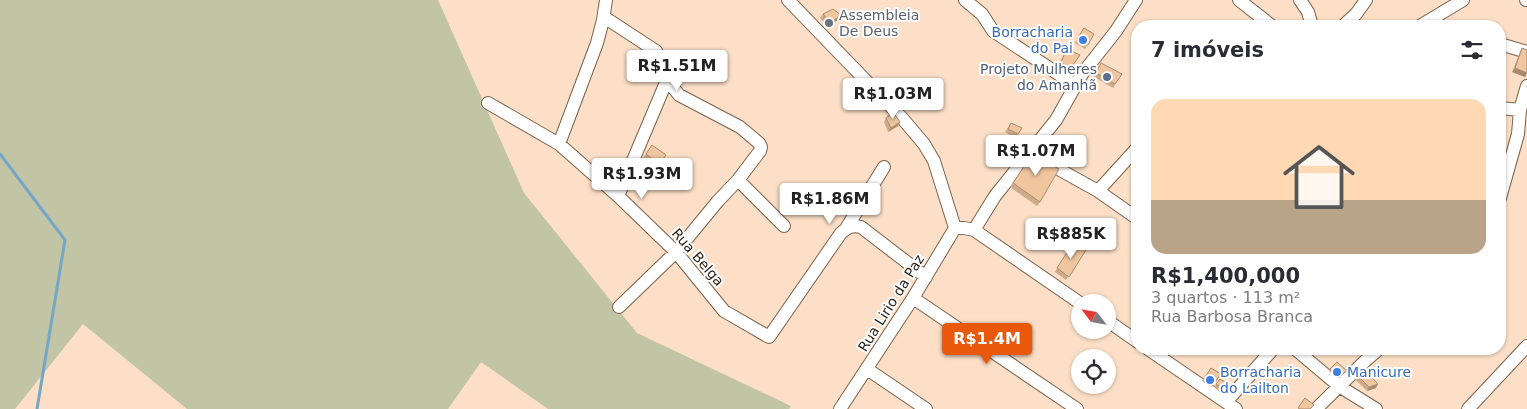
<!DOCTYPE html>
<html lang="pt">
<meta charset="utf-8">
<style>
:root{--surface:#fff;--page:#f2f2f3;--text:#2b2b33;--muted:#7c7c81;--accent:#ea580c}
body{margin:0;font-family:"DejaVu Sans",sans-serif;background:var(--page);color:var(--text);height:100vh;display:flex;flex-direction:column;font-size:19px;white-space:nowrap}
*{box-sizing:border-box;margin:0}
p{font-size:16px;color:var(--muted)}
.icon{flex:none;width:28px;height:28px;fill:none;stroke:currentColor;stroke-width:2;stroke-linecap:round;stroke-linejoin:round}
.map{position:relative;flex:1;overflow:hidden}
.details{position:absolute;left:1131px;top:20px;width:375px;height:335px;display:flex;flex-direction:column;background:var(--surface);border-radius:20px;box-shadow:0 1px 4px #0004}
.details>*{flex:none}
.needle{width:32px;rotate:301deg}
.fabs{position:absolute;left:1071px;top:294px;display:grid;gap:10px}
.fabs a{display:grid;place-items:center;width:45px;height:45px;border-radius:50%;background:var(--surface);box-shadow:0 1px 4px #0004;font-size:25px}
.price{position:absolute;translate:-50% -42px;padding:0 11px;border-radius:5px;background:#fff;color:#222;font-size:16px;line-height:32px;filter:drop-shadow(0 1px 2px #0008)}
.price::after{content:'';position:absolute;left:50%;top:30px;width:15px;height:11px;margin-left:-8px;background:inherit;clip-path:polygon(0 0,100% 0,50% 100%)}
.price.selected{background:var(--accent);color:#fff}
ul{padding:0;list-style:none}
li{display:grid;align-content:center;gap:10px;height:265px;padding:0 20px}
li span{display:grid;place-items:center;height:155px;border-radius:15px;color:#555}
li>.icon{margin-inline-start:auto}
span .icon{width:90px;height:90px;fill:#fffc;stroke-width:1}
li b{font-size:21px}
h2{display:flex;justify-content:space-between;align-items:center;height:60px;padding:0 20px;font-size:21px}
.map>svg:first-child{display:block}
.green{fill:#c1c5a6}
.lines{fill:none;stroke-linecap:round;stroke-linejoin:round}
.stream{stroke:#73a7c4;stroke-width:3}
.minor-casing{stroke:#7a614b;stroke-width:14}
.minor{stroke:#fff;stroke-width:12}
.wall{fill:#ceaa89}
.shaded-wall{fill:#a88b6f}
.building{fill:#f0c69f;stroke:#a88b6f}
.worship-dot{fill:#6b7280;stroke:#fff;stroke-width:2}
.shop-dot{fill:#3f7fe0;stroke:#fff;stroke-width:2}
.service-dot{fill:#5c6f8a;stroke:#fff;stroke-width:2}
.labels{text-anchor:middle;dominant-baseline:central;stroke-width:4;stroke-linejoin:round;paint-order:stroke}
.worship-label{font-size:14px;fill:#5b616d;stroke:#fff;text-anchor:start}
.shop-label{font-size:14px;fill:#366cbe;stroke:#fff;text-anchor:start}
.service-label{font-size:14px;fill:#4e5e75;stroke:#fff;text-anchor:end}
.street-label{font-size:14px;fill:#2f241b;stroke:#fff}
</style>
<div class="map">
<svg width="1527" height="409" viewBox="0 0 1527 409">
<rect width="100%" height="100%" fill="#fcdfc6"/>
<path class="green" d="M0,0h438l86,193 113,140 154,73 -2,3h-241l-67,-47 -33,47h-261l-104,-85 -68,85h-15z"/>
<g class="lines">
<path class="stream" d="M0,154l65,86 -28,169"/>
<g class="minor-casing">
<path id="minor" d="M788,0l114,118 22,26 10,17 21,67
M965,0l17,14 11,17 82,54
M1239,0l33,26
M1300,0l8,12 4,14
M1526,0h1
M604,17l52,34 6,14 5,15 -49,116
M1343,26l13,-12 10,-14
M1420,26l43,-26
M1500,44l27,8
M488,103l71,41 59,52 58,56 48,59 45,26 72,-104c7,-6 11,-8 20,-6l65,50
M1500,108l20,2
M559,144l38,-101 6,-23 3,-20
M1044,161l54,30 40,28
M738,180l46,46
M1098,191l40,-44
M1500,198l18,-64 2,-24 7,-24
M847,227l37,-60
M974,230l21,-34 61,-76 26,-46 34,-43 20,-31
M913,298l164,111
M619,307l57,-55 42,-51 20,-21 22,-29 1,-4 -2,-4 -19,-16 -61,-32 -12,-15
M1108,321l30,21
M1148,349l88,60
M1295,349l44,37 37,23
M867,369l59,40
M1226,402l47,-53
M840,409l73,-111 42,-70h9l10,2 106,73
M1316,409l48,-47 15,-13
M1468,409l59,-63"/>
</g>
<use href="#minor" class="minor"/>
</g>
<path class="wall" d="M823,14l18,1 -2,4 -11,8 -8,-9z
M1084,28l10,6 -9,15 -10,-6z
M1522,48l5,2v23l-2,4 -13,-5 8,-20z
M1067,49l13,6 -12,17 -10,-7z
M1101,63l21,11 -9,14 -19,-11z
M886,118l14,4 -2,4 -10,6 -4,-10z
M1011,123l11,5 -7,10 -10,-6z
M1052,134l14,12 -12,15 -14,-10z
M652,145l14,10 -9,13 -14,-10z
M1032,154l8,48 -3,4 -27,-19z
M1073,243l13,7 -20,30 -11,-8z
M1432,349h9l-3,4z
M1211,368l10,6 -10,13 -9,-6z
M1330,369l17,2 -2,2 -8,5 -8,-7z
M1357,375l19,13 -9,3 -13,-13z
M1220,379l6,9 -5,5 -7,-6z"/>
<path class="shaded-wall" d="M841,15l-2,4 -11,8 2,-4z
M1515,68l12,5 -2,4 -13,-5z
M900,122l-2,4 -10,6 3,-4z
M1378,384l-2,4 -9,3 2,-4z"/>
<path class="building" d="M833,9l8,6 -11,8 -7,-9z
M1084,28l10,6 -6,11 -11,-6z
M1522,48l5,2v23l-12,-5z
M1067,49l13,6 -10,14 -9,-7z
M1101,63l21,11 -7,10 -19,-11z
M893,112l7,10 -9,6 -5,-10z
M1011,123l11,5 -4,6 -10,-5z
M1052,134l14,12 -9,12 -14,-11z
M652,145l14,10 -7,9 -13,-10z
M1032,154l27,15 -19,33 -27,-19z
M1073,243l13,7 -17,27 -12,-9z
M1337,362l10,9 -9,6 -8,-8z
M1211,368l10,6 -7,9 -9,-6z
M1363,368l15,16 -9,3 -12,-12z
M1220,379l9,5 -5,5 -8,-5z
M1305,398l9,7 -4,4h-10l-2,-1z"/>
<circle class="worship-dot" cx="829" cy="23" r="5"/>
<g class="shop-dot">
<circle cx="1083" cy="40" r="5"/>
<circle cx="1337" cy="372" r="5"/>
<circle cx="1210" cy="380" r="5"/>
</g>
<circle class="service-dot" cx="1107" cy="77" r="5"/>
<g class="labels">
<g class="worship-label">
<text x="839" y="15">Assembleia<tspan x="839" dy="16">De Deus</tspan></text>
</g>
<g class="shop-label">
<text x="1073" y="32" text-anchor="end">Borracharia<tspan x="1073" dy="16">do Pai</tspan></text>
<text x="1220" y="372">Borracharia<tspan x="1220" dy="16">do Lailton</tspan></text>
<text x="1347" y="372">Manicure</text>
</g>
<g class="service-label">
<text x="1097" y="69">Projeto Mulheres<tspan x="1097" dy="16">do Amanhã</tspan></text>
</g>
<g class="street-label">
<text transform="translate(698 257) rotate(49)">Rua Belga</text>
<text transform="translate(891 303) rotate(-58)">Rua Lirio da Paz</text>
</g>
</g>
</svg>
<div class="fabs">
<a><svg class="needle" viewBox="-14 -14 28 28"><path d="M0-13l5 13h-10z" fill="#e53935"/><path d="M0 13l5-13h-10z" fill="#7c7c81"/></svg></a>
<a><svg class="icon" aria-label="locate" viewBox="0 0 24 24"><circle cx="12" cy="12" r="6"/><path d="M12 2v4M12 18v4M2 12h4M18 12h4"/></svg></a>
</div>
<b class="price" style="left:677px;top:92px">R$1.51M</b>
<b class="price" style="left:893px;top:120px">R$1.03M</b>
<b class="price" style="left:1036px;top:177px">R$1.07M</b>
<b class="price" style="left:642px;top:200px">R$1.93M</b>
<b class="price" style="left:830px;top:225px">R$1.86M</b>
<b class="price" style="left:1071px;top:260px">R$885K</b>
<b class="price selected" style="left:987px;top:365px">R$1.4M</b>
<section class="details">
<h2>7 imóveis<svg class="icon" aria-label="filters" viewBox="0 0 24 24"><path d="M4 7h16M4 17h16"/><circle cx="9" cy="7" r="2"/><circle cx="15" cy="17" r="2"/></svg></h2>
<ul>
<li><span style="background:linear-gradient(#ffd9b3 65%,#b9a48a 0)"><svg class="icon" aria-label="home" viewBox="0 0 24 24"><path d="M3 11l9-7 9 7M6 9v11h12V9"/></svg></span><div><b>R$1,400,000</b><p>3 quartos · 113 m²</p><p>Rua Barbosa Branca</p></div></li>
</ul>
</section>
</div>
